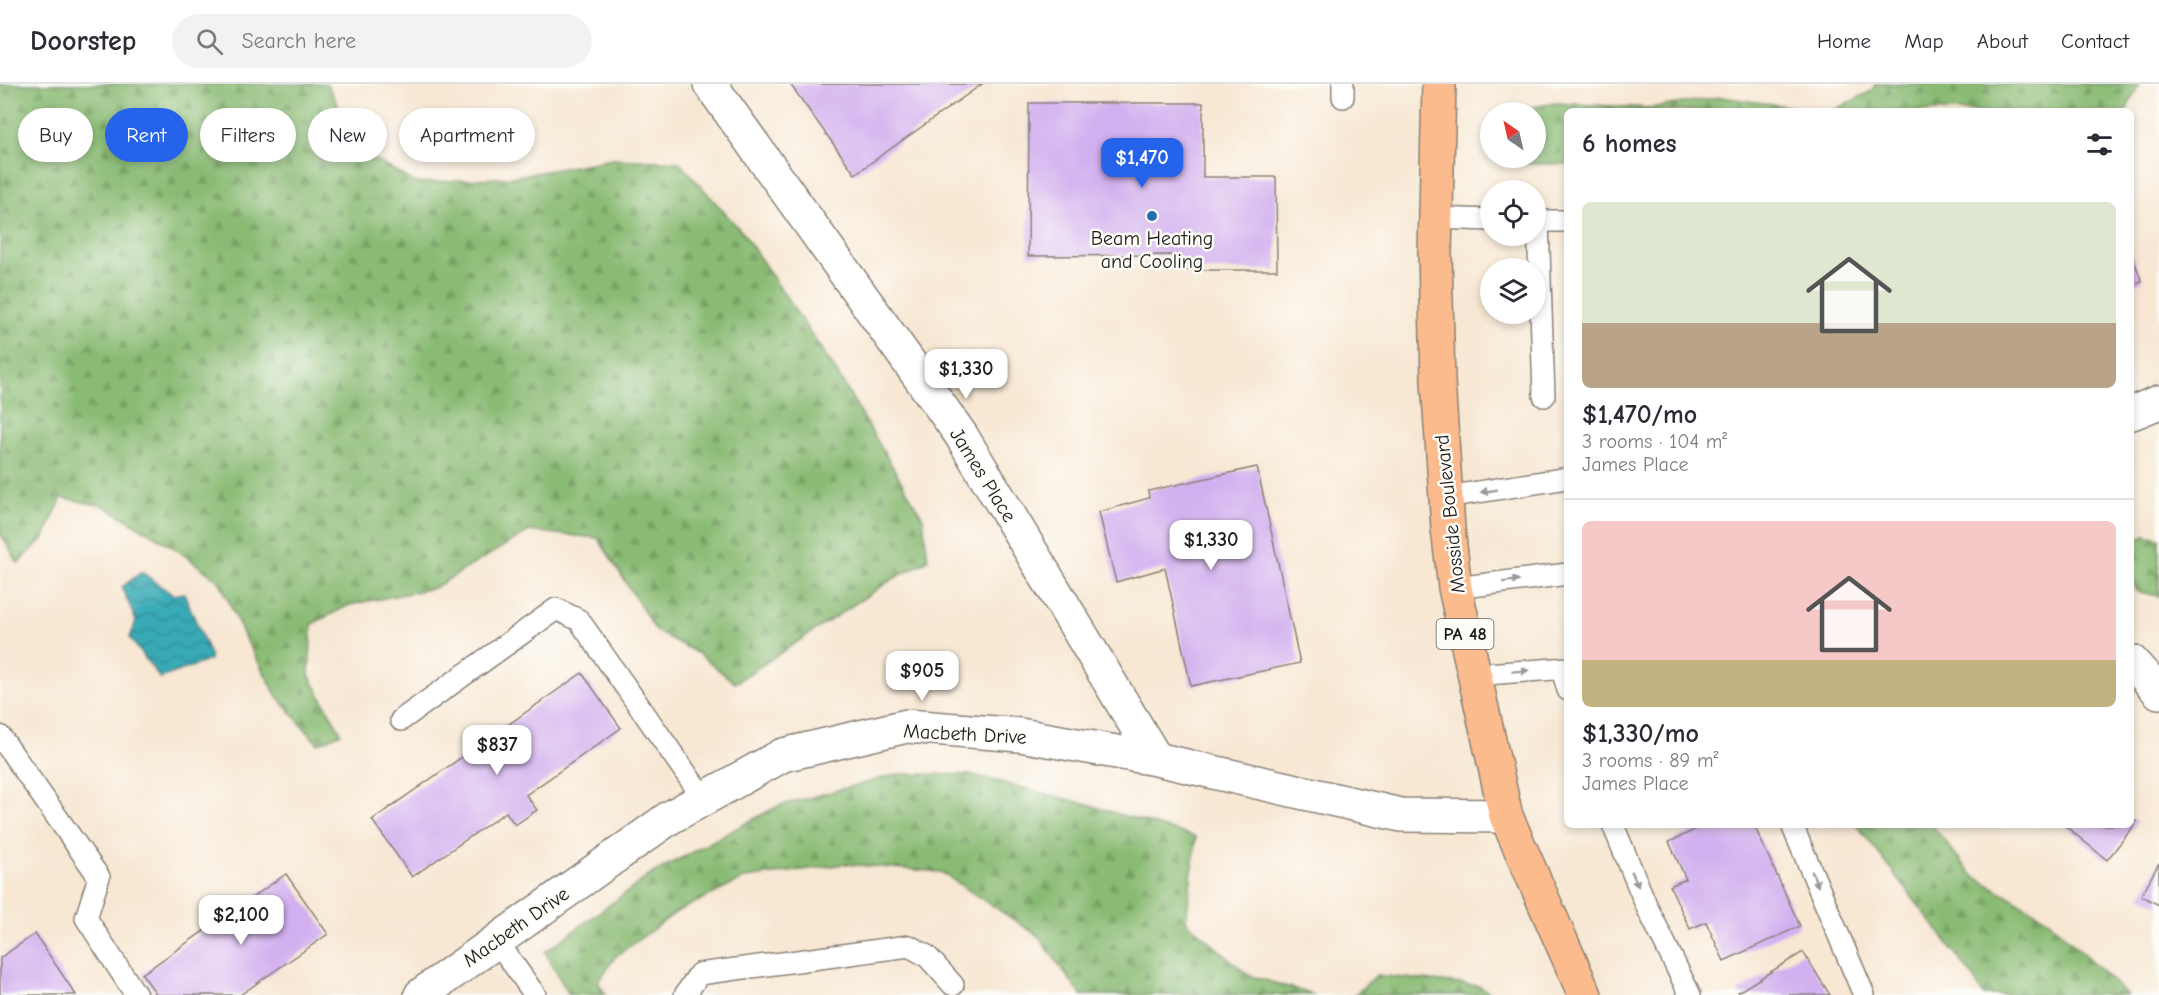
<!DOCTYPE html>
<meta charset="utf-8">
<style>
:root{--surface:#fff;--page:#f2f2f3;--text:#2b2b33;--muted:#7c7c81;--line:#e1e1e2;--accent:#2563eb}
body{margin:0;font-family:"Comic Neue",sans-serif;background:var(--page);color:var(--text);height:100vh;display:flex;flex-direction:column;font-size:22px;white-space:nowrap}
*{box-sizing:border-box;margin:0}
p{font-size:20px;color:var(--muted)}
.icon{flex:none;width:33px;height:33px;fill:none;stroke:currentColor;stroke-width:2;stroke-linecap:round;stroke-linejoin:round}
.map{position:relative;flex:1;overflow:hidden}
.side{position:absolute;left:1564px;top:24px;width:570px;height:720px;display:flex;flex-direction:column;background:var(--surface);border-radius:9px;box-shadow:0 3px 9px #0003}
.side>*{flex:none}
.guide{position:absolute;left:18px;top:24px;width:570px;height:54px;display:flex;gap:12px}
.needle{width:39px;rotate:326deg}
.buttons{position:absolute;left:1480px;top:18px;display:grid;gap:12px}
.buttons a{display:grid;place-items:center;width:66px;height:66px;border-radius:50%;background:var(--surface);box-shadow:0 3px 9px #0003;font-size:30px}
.price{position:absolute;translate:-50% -51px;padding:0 14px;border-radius:12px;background:#fff;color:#222;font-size:20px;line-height:39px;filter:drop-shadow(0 2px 3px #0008)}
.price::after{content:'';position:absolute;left:50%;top:36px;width:18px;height:14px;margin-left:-9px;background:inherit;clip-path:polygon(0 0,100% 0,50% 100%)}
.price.on{background:var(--accent);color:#fff}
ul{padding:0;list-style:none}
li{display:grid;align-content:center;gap:12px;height:318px;padding:0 18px}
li+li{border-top:2px solid var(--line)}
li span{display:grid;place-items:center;height:186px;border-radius:9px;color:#555}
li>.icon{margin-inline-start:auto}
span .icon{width:108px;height:108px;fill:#fffc;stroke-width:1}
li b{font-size:26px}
h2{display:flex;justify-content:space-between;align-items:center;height:72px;padding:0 18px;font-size:26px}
.pill{padding:0 21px;border-radius:27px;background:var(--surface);box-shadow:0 3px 9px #0003;font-size:21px;line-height:54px}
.pill.on{background:var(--accent);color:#fff}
header{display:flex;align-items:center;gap:36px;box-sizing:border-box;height:84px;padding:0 30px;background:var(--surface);border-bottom:2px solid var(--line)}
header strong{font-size:28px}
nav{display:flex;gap:33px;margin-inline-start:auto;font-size:21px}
.search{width:420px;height:54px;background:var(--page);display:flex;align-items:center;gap:15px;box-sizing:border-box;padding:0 21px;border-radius:33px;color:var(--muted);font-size:22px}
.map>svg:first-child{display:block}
.forest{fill:url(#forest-firs);stroke:#536c48;stroke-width:1.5}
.water{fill:url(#water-waves);stroke:#2a6369;stroke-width:1.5}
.building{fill:#d2afef}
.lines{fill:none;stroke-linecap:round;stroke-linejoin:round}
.lane-casing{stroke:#8a8278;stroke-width:24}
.street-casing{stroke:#8a8278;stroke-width:36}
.primary-casing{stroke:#8a8278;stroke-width:36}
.lane{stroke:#fff;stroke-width:21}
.street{stroke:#fff;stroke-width:33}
.primary{stroke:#fbbb8c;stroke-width:33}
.oneway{fill:#999}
.poi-dot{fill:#1f6fb2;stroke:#fdfcf7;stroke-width:2}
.labels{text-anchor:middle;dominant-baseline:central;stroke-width:5;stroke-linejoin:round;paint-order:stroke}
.shield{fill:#fdfcf7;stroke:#605f5e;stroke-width:1.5}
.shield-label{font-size:18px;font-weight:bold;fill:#1c1c1c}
.poi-label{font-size:20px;fill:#1c1c1c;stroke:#fdfcf7}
.street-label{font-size:20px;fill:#1c1c1c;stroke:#fdfcf7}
</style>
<header>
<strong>Doorstep</strong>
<div class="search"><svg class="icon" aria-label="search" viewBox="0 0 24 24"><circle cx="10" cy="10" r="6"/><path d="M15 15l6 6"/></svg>Search here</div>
<nav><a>Home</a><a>Map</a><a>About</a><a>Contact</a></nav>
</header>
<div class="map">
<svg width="2159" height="911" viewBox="0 0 2159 911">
<defs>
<pattern id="forest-firs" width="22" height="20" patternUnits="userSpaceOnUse" patternTransform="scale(1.5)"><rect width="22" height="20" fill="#8abb74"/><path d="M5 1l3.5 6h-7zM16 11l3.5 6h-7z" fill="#76a064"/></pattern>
<pattern id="water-waves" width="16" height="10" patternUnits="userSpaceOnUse" patternTransform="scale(1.5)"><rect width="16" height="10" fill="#39aab6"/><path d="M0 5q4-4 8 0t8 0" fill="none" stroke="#2f8a93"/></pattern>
</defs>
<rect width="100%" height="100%" fill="#fdfcf7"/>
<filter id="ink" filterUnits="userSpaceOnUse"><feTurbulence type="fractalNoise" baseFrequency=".0167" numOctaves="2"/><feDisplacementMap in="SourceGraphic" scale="12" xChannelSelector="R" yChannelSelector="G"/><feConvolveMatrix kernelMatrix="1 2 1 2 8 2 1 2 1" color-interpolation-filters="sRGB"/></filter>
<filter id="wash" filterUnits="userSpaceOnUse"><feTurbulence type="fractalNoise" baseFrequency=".008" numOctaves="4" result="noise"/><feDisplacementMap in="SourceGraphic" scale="24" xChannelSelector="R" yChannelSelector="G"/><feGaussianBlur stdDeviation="1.35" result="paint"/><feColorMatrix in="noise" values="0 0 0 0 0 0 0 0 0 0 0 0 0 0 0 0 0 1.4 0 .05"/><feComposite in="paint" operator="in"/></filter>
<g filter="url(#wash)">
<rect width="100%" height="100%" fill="#f7e7d3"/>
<path class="forest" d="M0,0h327l36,69 53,30 96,-6 101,-18 66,3 64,71 91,135 89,150 5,42 -37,20 -156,103 -36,-29 -43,-23 -58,-93 -69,-7 -95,57 -85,17 -37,19 -3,51 32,58 -23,11 -41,-48 -32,-58 -25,-56 -47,-35 -69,-41 -42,-8 -19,41 -25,24 -18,-30z
M1875,0h264l-13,27h-294l40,-20z
M1721,13l100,14h-253l-1,53h-42l-5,-6h16v-46h-33l53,-9 94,5z
M2145,451l14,3v58l-23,-5 -4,-15v-33z
M898,690l75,1 109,28 114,34 -10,84 62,54 67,20h-234l-44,-60 -96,-63 -96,-8 -99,14 -68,33 -63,46 -17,25 8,13h-37l-24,-43 108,-79 125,-67z
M1857,741h75l40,50 74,43 81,77h-144l-9,-17z
M1377,891l102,11 14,9h-139z"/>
<path class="water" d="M142,488l31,23 11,-2 26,62v5l-50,18 -30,-40 6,-17 -14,-34z"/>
<g id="blocks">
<path class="building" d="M790,0h192l-127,90z
M1029,19h174v74h73l1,93h-99l1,-15 -151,1z
M2132,172l10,25 -10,4z
M1257,383l43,196 -109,23 -26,-118 -49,14 -17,-70 50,-14 -1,-7z
M582,589l39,55 -95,67 11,15 -22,15 -9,-13 -94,65 -40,-57z
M2132,734l5,4 -30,38 -43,-35h68z
M1705,741h49l46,101 -76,35 -18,-39 -16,7 -20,-43 16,-7 -17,-37z
M2159,779v42l-18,-9z
M286,790l42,60 -88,61h-83l-15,-21z
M35,850l41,61h-76v-37z
M1803,868l27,43h-90l-2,-3z"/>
</g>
</g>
<g filter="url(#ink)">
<use href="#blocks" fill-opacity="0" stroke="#8a8278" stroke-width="1.5"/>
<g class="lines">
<g class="lane-casing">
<path id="lane" d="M1343,13v-13
M1436,134l55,2
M1536,137h32
M1538,137l6,175
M1446,413l122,-19
M1455,504l113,-14
M1562,585l6,21
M1473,591l95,-7
M401,636l155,-111 23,11 125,179
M0,652l99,141 -13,41 50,77
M1613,741l34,82 43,88
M1792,741l72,170
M497,857l38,54
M685,911l14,-21 210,-28 18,10 26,29"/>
</g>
<g class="street-casing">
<path id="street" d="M710,0l251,351 195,324
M2132,329l27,-11
M2132,578l27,30
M421,911l248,-177 114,-63 124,-29 113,9 136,24 245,56 105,1"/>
</g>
<g class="primary-casing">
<path id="primary" d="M1439,0l-4,170 3,127 10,147 7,60 51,228 79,179"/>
</g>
<use href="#lane" class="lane"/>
<use href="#street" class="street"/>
<use href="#primary" class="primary"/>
</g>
<defs><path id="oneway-solid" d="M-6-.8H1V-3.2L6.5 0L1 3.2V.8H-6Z" transform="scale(1.5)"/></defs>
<g class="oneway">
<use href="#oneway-solid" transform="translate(1489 407) rotate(171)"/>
<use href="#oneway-solid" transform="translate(1511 497) rotate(-7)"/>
<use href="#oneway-solid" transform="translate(1520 587) rotate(-4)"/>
<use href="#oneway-solid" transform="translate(1635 795) rotate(67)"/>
<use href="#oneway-solid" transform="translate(1815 795) rotate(67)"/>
</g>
</g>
<circle class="poi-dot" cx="1152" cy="132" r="6"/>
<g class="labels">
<rect class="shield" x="1436.5" y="535" width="57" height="30" rx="4.5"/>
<g class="shield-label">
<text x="1465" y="550">PA 48</text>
</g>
<g class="poi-label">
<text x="1152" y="154">Beam Heating<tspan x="1152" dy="23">and Cooling</tspan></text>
</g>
<g class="street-label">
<text transform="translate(983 391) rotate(58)">James Place</text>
<text transform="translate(1450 430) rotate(-96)">Mosside Boulevard</text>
<text transform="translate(965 650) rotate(3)">Macbeth Drive</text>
<text transform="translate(516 843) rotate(-35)">Macbeth Drive</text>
</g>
</g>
</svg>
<div class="buttons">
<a><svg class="needle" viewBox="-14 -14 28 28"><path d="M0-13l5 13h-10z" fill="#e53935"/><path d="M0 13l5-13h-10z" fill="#7c7c81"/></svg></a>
<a><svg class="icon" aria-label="locate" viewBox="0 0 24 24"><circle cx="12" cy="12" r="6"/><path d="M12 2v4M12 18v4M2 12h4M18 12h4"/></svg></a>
<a><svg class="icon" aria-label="layers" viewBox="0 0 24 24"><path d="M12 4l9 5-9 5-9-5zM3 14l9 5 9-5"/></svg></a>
</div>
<b class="price on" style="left:1142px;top:105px">$1,470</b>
<b class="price" style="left:966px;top:316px">$1,330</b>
<b class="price" style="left:1211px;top:487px">$1,330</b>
<b class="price" style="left:922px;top:618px">$905</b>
<b class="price" style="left:497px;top:692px">$837</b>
<b class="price" style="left:241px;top:862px">$2,100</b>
<div class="guide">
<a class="pill">Buy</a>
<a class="pill on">Rent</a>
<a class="pill">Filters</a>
<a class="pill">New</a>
<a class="pill">Apartment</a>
</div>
<section class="side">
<h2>6 homes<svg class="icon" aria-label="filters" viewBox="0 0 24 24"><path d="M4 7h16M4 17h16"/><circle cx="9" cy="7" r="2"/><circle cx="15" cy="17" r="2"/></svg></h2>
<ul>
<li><span style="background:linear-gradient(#dfe7d0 65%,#b9a48a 0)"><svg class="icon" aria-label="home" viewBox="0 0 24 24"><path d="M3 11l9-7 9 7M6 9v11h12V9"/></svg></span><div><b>$1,470/mo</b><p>3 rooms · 104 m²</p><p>James Place</p></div></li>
<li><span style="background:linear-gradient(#f6c9c9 75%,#c2b280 0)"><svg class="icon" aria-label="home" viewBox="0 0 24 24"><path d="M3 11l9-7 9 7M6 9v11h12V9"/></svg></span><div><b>$1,330/mo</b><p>3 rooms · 89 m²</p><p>James Place</p></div></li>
</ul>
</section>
</div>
